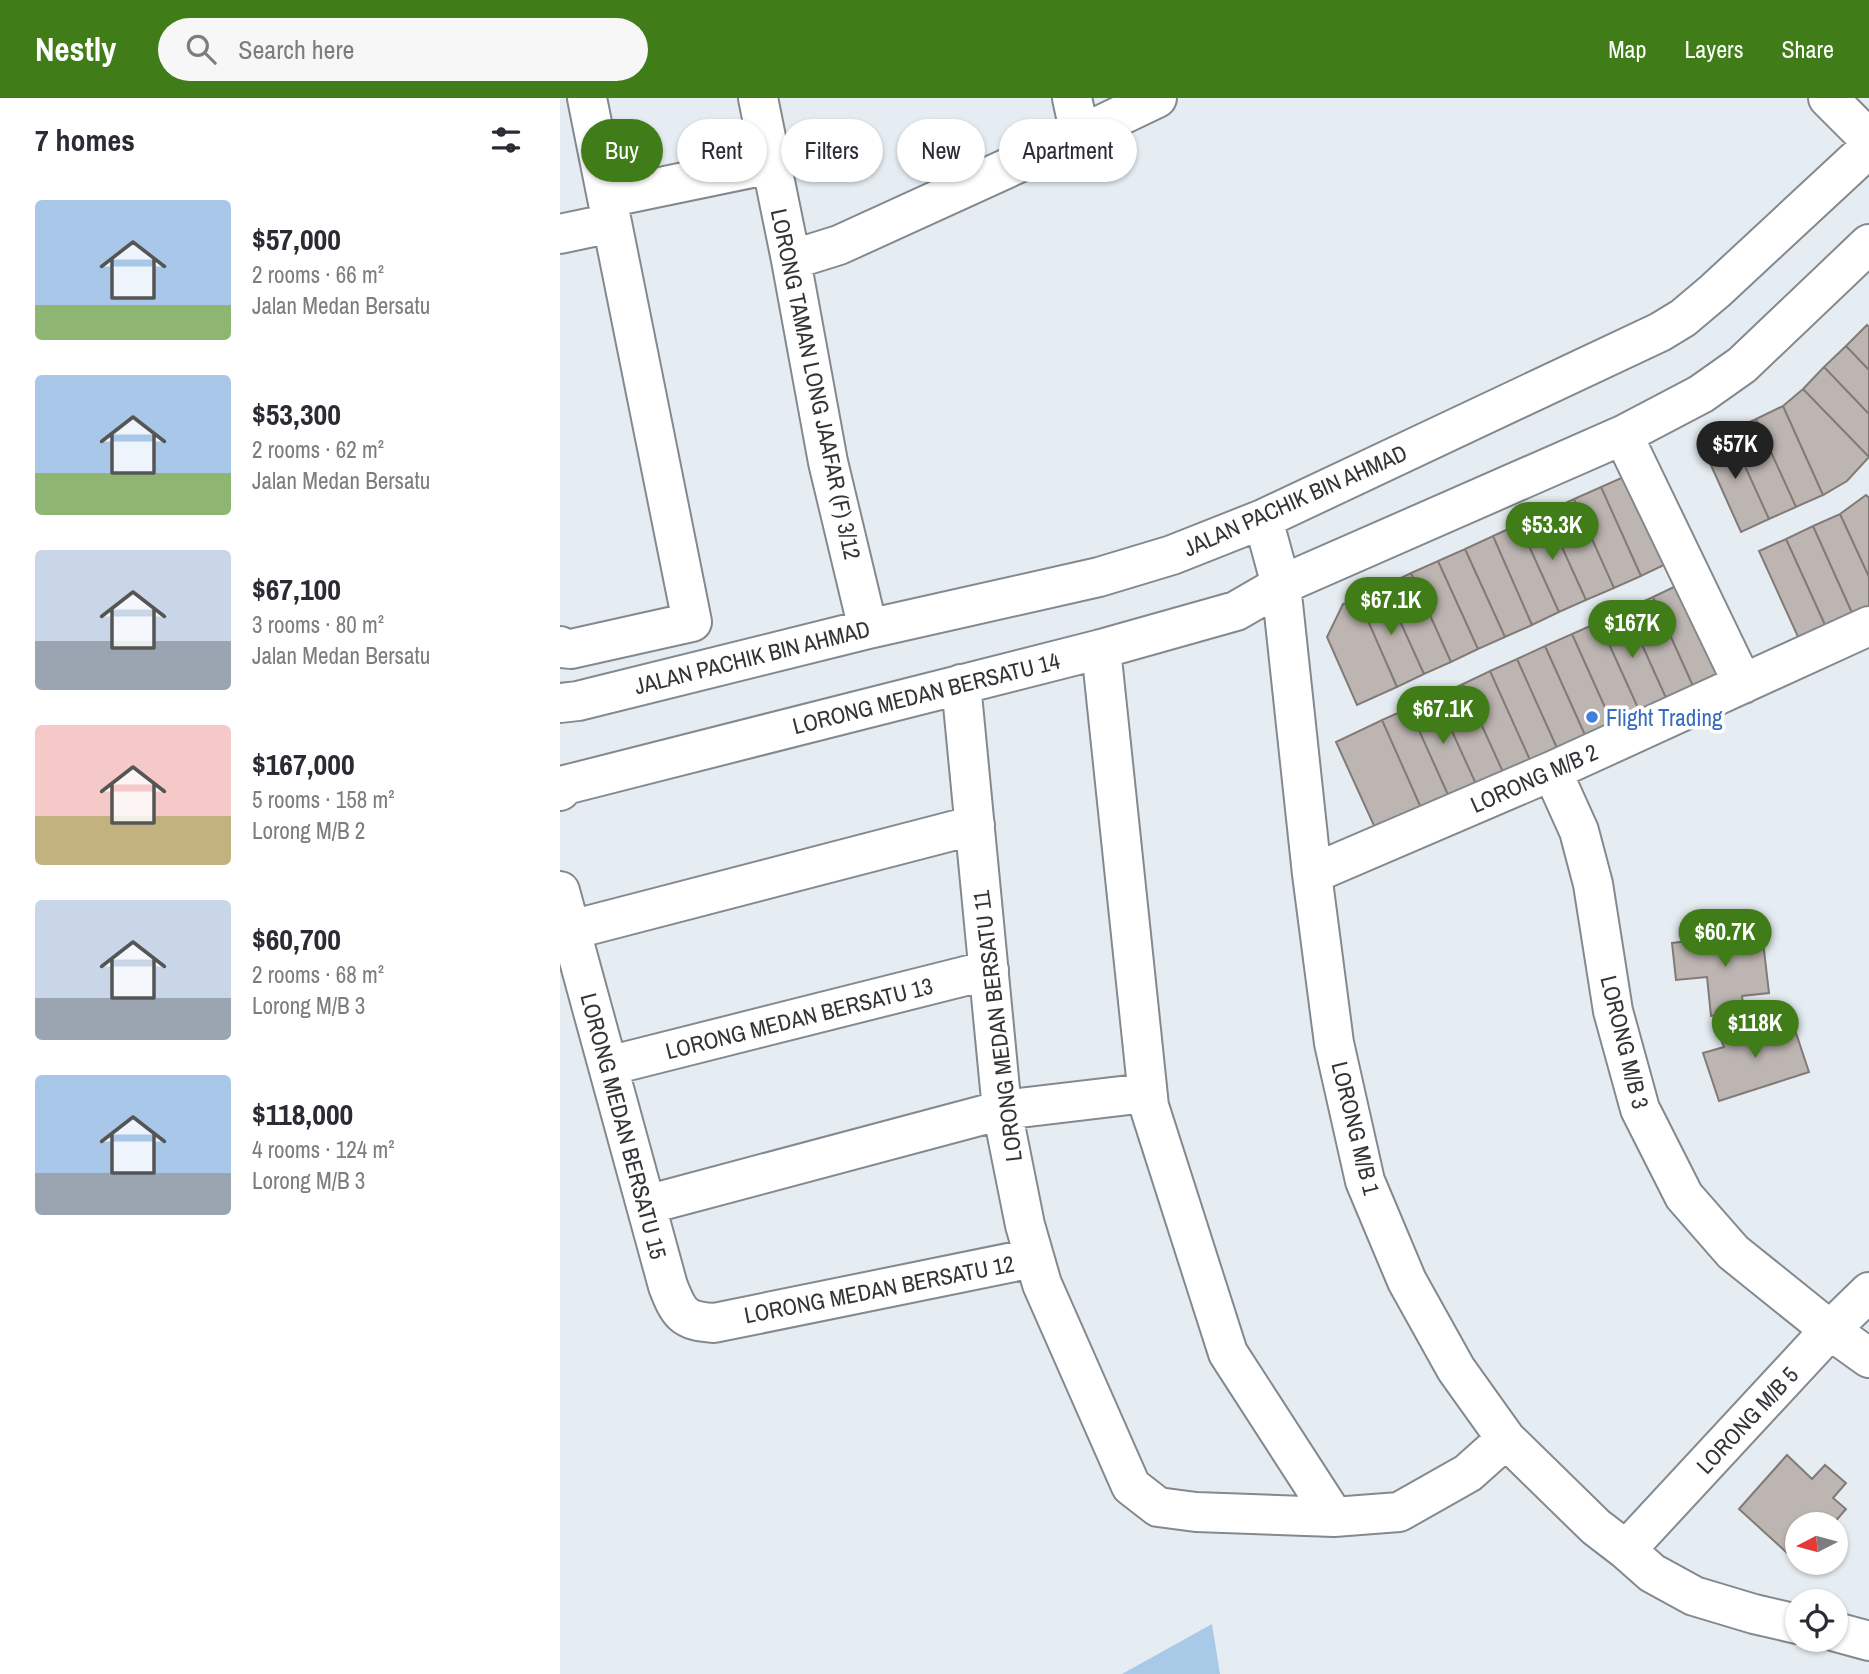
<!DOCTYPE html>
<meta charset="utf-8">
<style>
:root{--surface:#fff;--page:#f7f7f7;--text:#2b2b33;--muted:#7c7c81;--accent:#407d18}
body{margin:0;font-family:"Archivo Narrow",sans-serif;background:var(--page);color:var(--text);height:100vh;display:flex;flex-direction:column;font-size:26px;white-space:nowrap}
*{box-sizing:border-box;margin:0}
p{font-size:23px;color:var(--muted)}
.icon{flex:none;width:38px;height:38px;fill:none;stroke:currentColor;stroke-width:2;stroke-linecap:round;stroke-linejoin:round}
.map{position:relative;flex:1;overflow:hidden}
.side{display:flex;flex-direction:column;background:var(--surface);width:560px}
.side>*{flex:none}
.hud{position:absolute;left:21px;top:21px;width:665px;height:63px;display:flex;gap:14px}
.needle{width:46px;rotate:264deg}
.fabs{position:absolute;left:1225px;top:1414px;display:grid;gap:14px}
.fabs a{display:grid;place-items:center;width:63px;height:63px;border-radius:50%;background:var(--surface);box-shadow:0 2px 5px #0004;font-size:35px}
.price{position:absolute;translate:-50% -60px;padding:0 16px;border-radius:24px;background:var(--accent);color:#fff;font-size:23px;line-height:46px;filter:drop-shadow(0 2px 4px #0008)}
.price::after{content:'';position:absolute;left:50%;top:42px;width:21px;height:16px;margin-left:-10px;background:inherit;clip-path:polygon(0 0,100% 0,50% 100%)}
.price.current{background:#222;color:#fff}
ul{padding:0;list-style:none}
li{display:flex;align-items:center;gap:21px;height:175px;padding:0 35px}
li span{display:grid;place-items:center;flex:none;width:196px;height:140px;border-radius:7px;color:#555}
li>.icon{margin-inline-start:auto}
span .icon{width:84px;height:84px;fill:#fffc;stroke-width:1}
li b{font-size:30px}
h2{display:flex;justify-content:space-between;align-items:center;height:84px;padding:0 35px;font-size:30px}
.pill{padding:0 24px;border-radius:32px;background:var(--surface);box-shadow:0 2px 5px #0004;font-size:24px;line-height:63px}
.pill.current{background:var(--accent);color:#fff}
header{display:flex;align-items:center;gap:42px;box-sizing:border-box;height:98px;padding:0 35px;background:var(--accent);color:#fff}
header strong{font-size:33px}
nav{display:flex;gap:38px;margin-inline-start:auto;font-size:24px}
.search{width:490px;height:63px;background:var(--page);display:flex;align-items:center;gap:18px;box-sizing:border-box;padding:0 24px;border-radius:38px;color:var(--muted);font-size:26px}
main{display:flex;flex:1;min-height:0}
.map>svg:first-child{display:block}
.green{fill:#a8cae6}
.building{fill:#bdb5b2;stroke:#817a77;stroke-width:2}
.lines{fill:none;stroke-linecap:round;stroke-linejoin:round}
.minor-casing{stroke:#83898e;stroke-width:42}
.minor{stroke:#fff;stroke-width:38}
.shop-dot{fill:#3f7fe0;stroke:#fff;stroke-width:2.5}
.labels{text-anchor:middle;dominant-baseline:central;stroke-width:7;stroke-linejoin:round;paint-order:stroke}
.street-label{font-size:23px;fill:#323437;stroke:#fff}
.shop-label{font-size:23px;fill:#366cbe;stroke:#fff;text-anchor:start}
</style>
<header>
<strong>Nestly</strong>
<div class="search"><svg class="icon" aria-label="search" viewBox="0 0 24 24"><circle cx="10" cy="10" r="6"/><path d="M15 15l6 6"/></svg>Search here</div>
<nav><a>Map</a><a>Layers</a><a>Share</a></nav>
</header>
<main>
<section class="side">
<h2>7 homes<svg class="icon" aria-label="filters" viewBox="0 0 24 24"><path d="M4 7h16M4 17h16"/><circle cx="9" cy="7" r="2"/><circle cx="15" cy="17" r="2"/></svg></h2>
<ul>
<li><span style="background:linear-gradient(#a9c7e8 75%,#8fb573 0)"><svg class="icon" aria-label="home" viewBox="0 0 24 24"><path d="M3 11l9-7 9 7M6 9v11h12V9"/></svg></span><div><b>$57,000</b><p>2 rooms · 66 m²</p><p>Jalan Medan Bersatu</p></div></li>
<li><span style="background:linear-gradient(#a9c7e8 70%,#8fb573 0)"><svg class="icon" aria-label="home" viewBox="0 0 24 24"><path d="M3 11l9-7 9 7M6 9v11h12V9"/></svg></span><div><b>$53,300</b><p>2 rooms · 62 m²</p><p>Jalan Medan Bersatu</p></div></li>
<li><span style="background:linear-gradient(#c9d6e8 65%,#9aa5b1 0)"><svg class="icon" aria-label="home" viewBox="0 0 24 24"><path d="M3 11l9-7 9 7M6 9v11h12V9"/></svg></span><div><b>$67,100</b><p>3 rooms · 80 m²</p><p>Jalan Medan Bersatu</p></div></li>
<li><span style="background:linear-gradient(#f6c9c9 65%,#c2b280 0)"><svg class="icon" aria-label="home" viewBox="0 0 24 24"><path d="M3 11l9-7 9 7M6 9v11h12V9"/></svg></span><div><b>$167,000</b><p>5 rooms · 158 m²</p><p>Lorong M/B 2</p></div></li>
<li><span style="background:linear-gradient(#c9d6e8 70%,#9aa5b1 0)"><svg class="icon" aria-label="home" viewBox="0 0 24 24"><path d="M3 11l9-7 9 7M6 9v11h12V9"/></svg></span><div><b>$60,700</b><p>2 rooms · 68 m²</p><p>Lorong M/B 3</p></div></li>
<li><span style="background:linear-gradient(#a9c7e8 70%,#9aa5b1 0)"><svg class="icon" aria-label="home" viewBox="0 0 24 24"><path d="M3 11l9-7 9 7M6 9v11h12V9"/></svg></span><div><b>$118,000</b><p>4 rooms · 124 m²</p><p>Lorong M/B 3</p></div></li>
</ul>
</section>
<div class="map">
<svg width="1309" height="1576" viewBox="0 0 1309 1576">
<rect width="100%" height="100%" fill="#e6edf2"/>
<path class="green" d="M652,1526l8,50h-98z"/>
<path class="building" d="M1307,227l2,2v43l-23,-24z
M1286,248l23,24v44l-45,-47z
M1264,269l45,47v43l-66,-68z
M1243,291l66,68 -22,24 -24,14 -40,-89z
M1223,308l40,89 -27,12 -40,-88z
M1196,321l40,88 -27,12 -40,-88z
M1169,333l40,88 -28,13 -40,-89z
M1068,377l40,88 -27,13 -40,-89z
M1041,389l40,89 -27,12 -40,-89z
M1306,397l3,3v79l-29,-63z
M1014,401l40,89 -28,12 -40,-88z
M986,414l40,88 -27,12 -40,-88z
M1280,416l29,63v31l-16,7 -40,-89z
M959,426l40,88 -27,13 -39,-89z
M1253,428l40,89 -27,12 -40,-88z
M933,438l39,89 -27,12 -40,-88z
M1226,441l40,88 -27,12 -40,-88z
M905,451l40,88 -27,12 -40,-88z
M878,463l40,88 -27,13 -40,-89z
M851,475l40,89 -27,12 -40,-88z
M1120,486l40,89 -27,13 -40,-89z
M824,488l40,88 -27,13 -39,-89z
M1093,499l40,89 -27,12 -40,-89z
M798,500l39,89 -40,18 -30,-68 16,-33z
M1066,511l40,89 -27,12 -40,-88z
M1039,524l40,88 -27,13 -40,-89z
M1012,536l40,89 -27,12 -40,-89z
M985,548l40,89 -28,13 -40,-89z
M957,561l40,89 -27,12 -40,-89z
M930,573l40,89 -27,12 -40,-88z
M903,586l40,88 -27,12 -40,-88z
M876,598l40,88 -27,13 -40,-89z
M849,610l40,89 -27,13 -40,-90z
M822,622l40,90 -46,20 -40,-88z
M1202,835l7,60 -27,3 2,16 -33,4 -4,-39 -31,3 -4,-37z
M1199,926l3,10 31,-10 16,48 -90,29 -16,-48 21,-6 -4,-10z
M1227,1357l25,24 13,-14 21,18 -13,15 13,11 -13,15h-36v38l-58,-53z"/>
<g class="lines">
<g class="minor-casing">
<path id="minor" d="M198,0l33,162 37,202 40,167
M512,0l8,37
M1268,0l41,41
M47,100l164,-34
M0,136l52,-11
M231,162l48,-15 241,-110 77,-37
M1063,337l120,249
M703,421l18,66 31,289 22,169 31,138 42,100 49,88 50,70 90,88 30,23 26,23 42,23 60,18 43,10
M0,548l2,2 9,1 121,-27 -105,-524
M541,551l48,457 79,247 106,164
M401,586l41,426 23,115 17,59 89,202 27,21 38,5 138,5 65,-5 69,-39 38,-34
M0,605l18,-2 290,-72 231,-52 73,-22 91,-36 397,-187 23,-14 32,-27 154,-143
M992,673l27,60 14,53 20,127 27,98 44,87 49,56 97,78 39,28
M0,693l5,-6 536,-136 135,-38 45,-26 342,-150 78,-41 41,-29 127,-121
M752,776l240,-103 317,-145
M0,793l108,395c11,28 15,35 46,37l319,-65
M11,832l404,-105
M48,968l381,-96
M86,1107l356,-95 144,-17
M1066,1452l204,-220 39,-38
M1276,1534l33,9"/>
</g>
<use href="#minor" class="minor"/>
</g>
<circle class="shop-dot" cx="1032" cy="619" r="7"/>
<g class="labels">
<g class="street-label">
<text transform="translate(256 286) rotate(78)">LORONG TAMAN LONG JAAFAR (F) 3/12</text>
<text transform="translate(735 402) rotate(-24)">JALAN PACHIK BIN AHMAD</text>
<text transform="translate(192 559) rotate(-14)">JALAN PACHIK BIN AHMAD</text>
<text transform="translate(366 595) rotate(-14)">LORONG MEDAN BERSATU 14</text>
<text transform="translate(974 680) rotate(-24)">LORONG M/B 2</text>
<text transform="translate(239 920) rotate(-14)">LORONG MEDAN BERSATU 13</text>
<text transform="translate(437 928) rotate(-97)">LORONG MEDAN BERSATU 11</text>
<text transform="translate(1065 944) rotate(76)">LORONG M/B 3</text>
<text transform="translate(64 1028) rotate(75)">LORONG MEDAN BERSATU 15</text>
<text transform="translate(796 1030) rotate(76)">LORONG M/B 1</text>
<text transform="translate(319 1191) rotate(-11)">LORONG MEDAN BERSATU 12</text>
<text transform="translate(1187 1322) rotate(-47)">LORONG M/B 5</text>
</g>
<g class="shop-label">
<text x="1046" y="619">Flight Trading</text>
</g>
</g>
</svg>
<div class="fabs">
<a><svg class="needle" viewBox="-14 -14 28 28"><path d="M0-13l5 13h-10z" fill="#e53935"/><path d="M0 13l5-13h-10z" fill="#7c7c81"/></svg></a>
<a><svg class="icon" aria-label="locate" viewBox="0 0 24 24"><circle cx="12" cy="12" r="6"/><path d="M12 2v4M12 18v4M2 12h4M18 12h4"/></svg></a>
</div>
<b class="price current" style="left:1175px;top:383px">$57K</b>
<b class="price" style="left:992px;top:464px">$53.3K</b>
<b class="price" style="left:831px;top:539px">$67.1K</b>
<b class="price" style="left:1072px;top:562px">$167K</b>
<b class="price" style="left:883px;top:648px">$67.1K</b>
<b class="price" style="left:1165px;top:871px">$60.7K</b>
<b class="price" style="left:1195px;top:962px">$118K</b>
<div class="hud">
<a class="pill current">Buy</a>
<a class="pill">Rent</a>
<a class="pill">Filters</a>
<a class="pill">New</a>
<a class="pill">Apartment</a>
</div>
</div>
</main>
